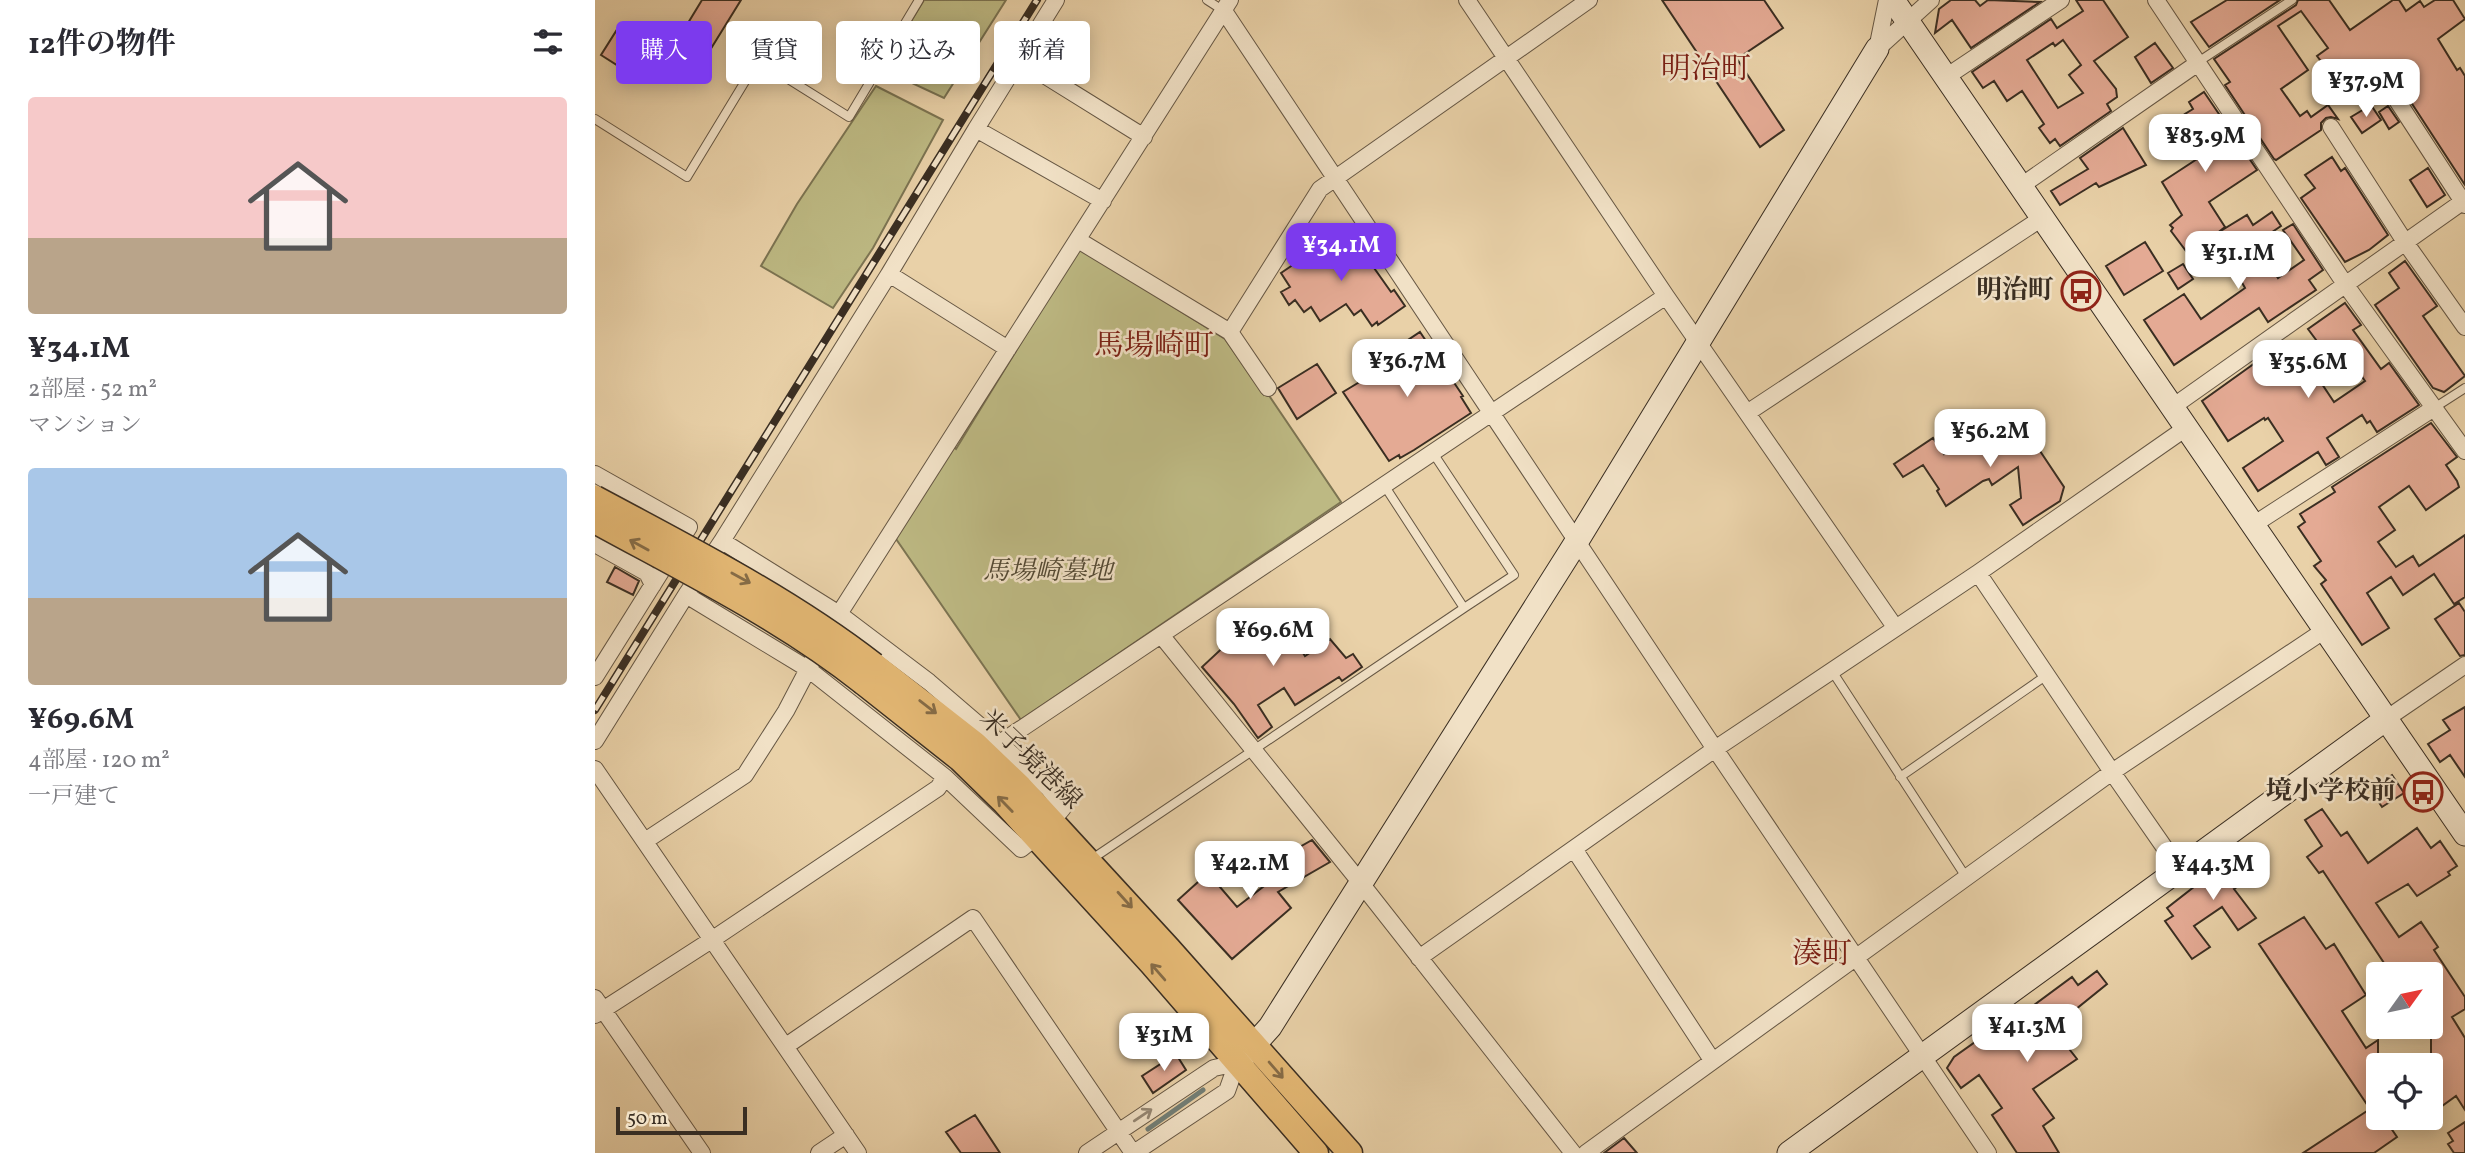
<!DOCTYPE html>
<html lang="ja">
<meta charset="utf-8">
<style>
:root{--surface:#fff;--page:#f2f2f3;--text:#2b2b33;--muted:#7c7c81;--accent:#7c3aed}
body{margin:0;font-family:Vollkorn,"Noto Serif JP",serif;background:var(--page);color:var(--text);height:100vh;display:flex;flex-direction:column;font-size:26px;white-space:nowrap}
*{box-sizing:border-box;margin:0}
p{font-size:23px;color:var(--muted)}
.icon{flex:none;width:38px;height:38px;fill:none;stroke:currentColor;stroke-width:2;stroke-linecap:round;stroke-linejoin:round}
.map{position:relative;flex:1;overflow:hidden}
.drawer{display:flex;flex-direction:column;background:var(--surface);width:595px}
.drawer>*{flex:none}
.hud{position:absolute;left:21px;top:21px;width:665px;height:63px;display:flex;gap:14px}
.needle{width:46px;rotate:57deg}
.tools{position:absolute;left:1771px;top:962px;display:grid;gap:14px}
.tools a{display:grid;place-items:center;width:77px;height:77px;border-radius:7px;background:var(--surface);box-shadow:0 4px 18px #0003;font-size:35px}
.scale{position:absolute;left:21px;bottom:18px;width:131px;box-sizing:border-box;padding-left:7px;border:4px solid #3a2e22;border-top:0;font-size:19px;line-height:24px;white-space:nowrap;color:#3a2e22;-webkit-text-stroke:5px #f1e1c6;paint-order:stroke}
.price{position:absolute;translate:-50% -60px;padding:0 16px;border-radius:14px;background:#fff;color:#222;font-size:23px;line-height:46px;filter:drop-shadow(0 2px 4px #0008)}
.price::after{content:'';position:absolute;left:50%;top:42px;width:21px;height:16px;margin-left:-10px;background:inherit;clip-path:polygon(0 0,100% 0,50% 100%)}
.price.active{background:var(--accent);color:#fff}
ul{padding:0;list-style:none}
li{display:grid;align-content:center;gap:14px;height:371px;padding:0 28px}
li span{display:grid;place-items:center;height:217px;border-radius:7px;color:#555}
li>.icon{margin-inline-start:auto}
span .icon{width:126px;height:126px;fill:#fffc;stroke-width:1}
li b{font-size:30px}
h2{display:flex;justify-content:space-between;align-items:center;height:84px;padding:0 28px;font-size:30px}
.chip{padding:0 24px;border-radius:7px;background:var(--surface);box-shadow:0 4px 18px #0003;font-size:24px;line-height:63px}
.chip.active{background:var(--accent);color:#fff}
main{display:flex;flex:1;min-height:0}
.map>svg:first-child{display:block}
.green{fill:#bdb983;stroke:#7c7452;stroke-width:2}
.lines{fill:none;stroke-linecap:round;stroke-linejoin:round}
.stream{stroke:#737f77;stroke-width:5}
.building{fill:#e4aa94;stroke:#3a2e22;stroke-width:2;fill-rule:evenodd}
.lane-casing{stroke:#665744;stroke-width:10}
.street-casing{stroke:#665744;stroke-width:18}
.secondary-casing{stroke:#3a2e22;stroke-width:25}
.primary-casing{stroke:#3a2e22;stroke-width:27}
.lane{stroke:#f1e1c6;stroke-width:8}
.street{stroke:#f1e1c6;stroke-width:16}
.secondary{stroke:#f1e1c6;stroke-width:23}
.primary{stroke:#e4b874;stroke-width:24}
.rail-casing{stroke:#3a2e22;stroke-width:8}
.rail{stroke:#f1e1c6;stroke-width:5;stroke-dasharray:16;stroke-linecap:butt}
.primary-bridge-casing{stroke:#3a2e22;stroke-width:27;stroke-linecap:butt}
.primary-bridge{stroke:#e4b874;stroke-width:24}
.oneway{stroke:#866c47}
.oneway2{stroke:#968874}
.labels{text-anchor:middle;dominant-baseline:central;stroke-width:5;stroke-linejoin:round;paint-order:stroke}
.poi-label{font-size:26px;font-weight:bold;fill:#3a2e22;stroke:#f1e1c6;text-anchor:end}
.park-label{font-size:26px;font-style:italic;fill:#544a35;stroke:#f1e1c6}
.street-label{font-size:26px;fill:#3a2e22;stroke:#f1e1c6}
.quarter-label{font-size:30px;fill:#7a1f14;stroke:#f1e1c6}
</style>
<main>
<section class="drawer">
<h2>12件の物件<svg class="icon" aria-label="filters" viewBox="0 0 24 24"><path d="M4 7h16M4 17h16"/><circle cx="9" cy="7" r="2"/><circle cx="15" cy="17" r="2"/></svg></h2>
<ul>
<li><span style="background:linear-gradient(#f6c9c9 65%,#b9a48a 0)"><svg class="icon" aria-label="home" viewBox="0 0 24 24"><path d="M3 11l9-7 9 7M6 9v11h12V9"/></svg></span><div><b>¥34.1M</b><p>2部屋 · 52 m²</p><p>マンション</p></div></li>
<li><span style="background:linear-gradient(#a9c7e8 60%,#b9a48a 0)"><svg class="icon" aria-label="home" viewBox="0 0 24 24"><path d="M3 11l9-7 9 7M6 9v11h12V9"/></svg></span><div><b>¥69.6M</b><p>4部屋 · 120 m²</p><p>一戸建て</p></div></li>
</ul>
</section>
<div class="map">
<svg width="1870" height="1153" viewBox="0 0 1870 1153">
<rect width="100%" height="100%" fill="#e9d1a8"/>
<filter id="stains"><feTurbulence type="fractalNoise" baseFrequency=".00286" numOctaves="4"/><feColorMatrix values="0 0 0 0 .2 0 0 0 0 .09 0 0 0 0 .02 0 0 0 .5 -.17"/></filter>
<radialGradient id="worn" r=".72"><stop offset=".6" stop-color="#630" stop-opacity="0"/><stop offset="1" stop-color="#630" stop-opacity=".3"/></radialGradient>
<path class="green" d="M329,0h82l-62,98 -62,-29z
M281,86l67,34 -70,128 -40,60 -72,-42 36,-62z
M484,248l146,91 39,56 4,-1 73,108 -320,218 -127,-184 59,-90 3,3z"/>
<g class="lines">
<path class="stream" d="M553,1129l55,-39"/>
</g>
<path class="building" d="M107,0h39l-42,68 -28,-17z
M1067,0h102l19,28 -46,31 47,71 -24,17z
M1356,0h24l5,6 8,-6 52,2 -69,46 -19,-28 -17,13 4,-24z
M1481,0h27l25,37 -34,24 22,28 1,8 -10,7 4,7 -51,35 -5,-7 -5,4 -11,-15 5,-4 -22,-33 -15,10 -13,-20 -11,7 -11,-16 79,-53 6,9 26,-17zM1468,40l18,25 -12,10 14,18 -25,15 -31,-48 26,-17 2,3z
M1632,0h53l-71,47 -18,-25z
M1703,0h31l21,30 43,-30h6l7,11 14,-10 4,6 11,-7h18l12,19 -27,20 19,31 3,-2 5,8v109l-77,-118 -29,23 -19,-25 -10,8 -13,-17 11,-8 -27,-37 -23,15 30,44 -27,19 19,27 7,-5 4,6 17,-12 10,14 -7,-2 -5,1 -5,5v7l-45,30 -2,-1 -49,-74 5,-3 -16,-23 82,-54z
M23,28l19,12 -17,27 -19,-12z
M1560,43l18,25 -22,15 -16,-26z
M1609,92l53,78 -48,32 16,25 -36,28 -18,-24 2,-3 -3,-3 12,-10 -20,-33 35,-23 -17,-24 6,-3 -6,-8 9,-6 -4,-4 8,-5 -4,-7z
M1776,105l10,15 -19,13 -11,-16z
M1793,106l11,16 -10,7 -10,-17z
M1528,128l23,37 -47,22 -3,-4 -36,22 -9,-14 37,-22 -8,-11z
M1737,157l9,14 4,-3 43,67 -19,15 -24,12 -44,-64 14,-10 -10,-13z
M1833,168l17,27 -18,12 -17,-27z
M1677,212l9,14 -25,17 22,35 26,-18 -21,-30 10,-6 30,46 -14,10 7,10 -48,32 -9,-14 -85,57 -30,-45 40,-26 17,25 44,-31 -5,-9 5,-4 -26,-43 28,-17 6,10z
M758,229l20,28 -3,2 2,6 19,27 3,-2 11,16 -27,19 -1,-3 -5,4 -11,-16 -7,5 -8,-11 -26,17 -9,-14 -7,5 -9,-12 -6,5 -8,-13 9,-5 -9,-14 28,-19 3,5z
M1550,242l18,29 -39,24 -18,-29z
M1810,261l32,45 -14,10 42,60 -21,16 -11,-4 -58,-83 24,-17 -10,-15z
M1588,264l10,15 -15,10 -10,-16z
M1750,303l16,22 -8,5 28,39 8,-6 30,42 -42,27 -7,-11 -3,2 -5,-8 -35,23 12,19 -13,8 -8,-13 -60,39 -15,-23 40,-27 -15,-23 -3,2 -1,-2 -36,23 -26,-40 60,-43 1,2 19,-13 11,18 19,-12 7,11 -7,5 22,33 31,-21 -24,-34 -13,9 -20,-27z
M825,332l43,64 -2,1 10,16 -57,37 -14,8 -1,-3 -10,6 -46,-69 23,-14 -3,-4 30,-19 -3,-3z
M722,364l19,29 -39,26 -19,-31z
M1399,421l15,21 17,-12 38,57 -4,14 -37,24 -13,-20 11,-7 -3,-31 -26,18 -3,-6 -6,2 -37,25 -9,-15 2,-2 -16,-24 -20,12 -9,-13 39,-26 11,16z
M1836,423l26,34 -11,8 11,16 2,6 -33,23 -17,-24 -30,21 16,23 -17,12 18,25 17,-11 6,10 46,-31v62l-11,7 -20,-30 -31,21 -12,-18 -24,16 22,35 -27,17 -41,-61 5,-4 -12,-14 7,-5 -23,-34 7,-5 -5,-8 35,-22 -3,-5z
M20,567l24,14 -6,14 -26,-13z
M1864,603l6,9v43l-5,1 -25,-37z
M671,610l5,8 7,-5 27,43 25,-17 16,19 7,-4 9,13 -20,14 -3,-4 -44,28 -11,-17 -26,17 14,22 -14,11 -24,-34 -32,-37 28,-26 -3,-4z
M1870,707v70l-15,-22 -10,7 -12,-18 22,-14 -7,-10z
M1797,775l12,18 -22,14 -12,-18z
M1727,809l19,27 6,-4 21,31 49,-35 14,20 9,-7 17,25 -9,6 2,3 -33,21 -9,-12 -32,19 23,34 22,-15 17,25 -4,3 31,47v12l-13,8 13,21v72l-9,-14 -25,18v-139h-39l-69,-104 -4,2 -12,-16 15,-11 -17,-26z
M717,840l18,22 -52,30 13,16 -59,51 -54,-59 30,-27 29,34 40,-31 -7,-12z
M1645,851l4,6 8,-5 9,13 -6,4 3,4 -24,16 22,29 -18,12 -16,-23 -28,19 16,21 -18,12 -27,-38 8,-5 -6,-8z
M1709,917l22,32 8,-5 32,51 -24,16 24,37 12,-8v78h6l13,19 -23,16h-71l67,-44 -111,-165z
M1502,971l10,13 -37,30 7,10 -18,12 18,23 -44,30 21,29 -11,8 16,27h-42l-25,-38 10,-7 -23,-33 -18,13 -14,-20 7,-11 31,-22 9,13 24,-17 -5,-8 8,-5 -2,-2 53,-39 6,8z
M581,1054l10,16 -33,23 -11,-17z
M380,1115l25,38h-39l-15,-21z
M1870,1122v31h-11l-6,-9 5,-3 -5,-8z
M1029,1138l13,15h-33z"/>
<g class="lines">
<g class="lane-casing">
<path id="lane" d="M612,0l17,11
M1603,62l94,-62
M0,119l92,58 71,-117 91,57 70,-117
M1839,408l31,-20
M789,485l80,123 50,-33 -81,-122
M1237,671l134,206
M1305,777l147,-102
M497,859l372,-251"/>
</g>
<g class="street-casing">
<path id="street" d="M872,0l199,296 229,331
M1561,0l189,284 120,167
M629,11l491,738 273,404
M1282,49l54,-49
M1282,49l10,-49
M425,60l124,77
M1351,77l115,-77
M1794,88l76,117
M1736,127l74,115 60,85
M381,129l80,-129
M1426,186l177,-123
M483,240l152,92 90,-143 269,-189
M294,274l87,-145 127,72
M635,332l38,56
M1576,408l294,-208
M1152,413l295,-195
M0,474l94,53 -94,150
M1658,525l181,-117
M127,541l167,-267 119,75
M0,544l52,29 6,12
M1383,573l134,199 68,98
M91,595l36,-54 117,73 -5,9
M566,635l199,247 213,271
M1791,719l79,-54
M0,741l91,-146 122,74 15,-27
M405,743l-71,-61 -90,-68 391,-614
M0,769l263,384
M457,821l11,-13 -14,-19 -49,-46 666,-447
M50,841l100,-66 41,-64 22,-42 137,108 76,72 15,-12
M979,849l138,211
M824,958l296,-209 263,-176 208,-145
M0,998l107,155
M0,1015l118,-76 225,-151 7,-11
M191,1046l187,-128 160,235
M224,1153l27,-18
M492,1153l127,-85 23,-5
M539,1153l93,-62 10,-28
M991,1153l526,-381 213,-142"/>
</g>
<g class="secondary-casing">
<path id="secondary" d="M1298,0l572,834
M647,1058l28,-31 307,-486 300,-492
M1194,1153l597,-434"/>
</g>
<g class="primary-casing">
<path id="primary" d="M279,665l101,79 45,43 148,161 182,205
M269,683l96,76 44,43 147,161 165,190"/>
</g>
<use href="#lane" class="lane"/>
<use href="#street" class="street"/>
<use href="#secondary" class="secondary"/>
<use href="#primary" class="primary"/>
<g class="rail-casing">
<path id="rail" d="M0,710l442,-710"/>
</g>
<use href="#rail" class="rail"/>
<g class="primary-bridge-casing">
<path id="primary-bridge" d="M0,498c95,51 194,101 279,167
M0,521c91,50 187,97 269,162"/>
</g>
<use href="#primary-bridge" class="primary-bridge"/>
</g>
<defs><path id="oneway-shaft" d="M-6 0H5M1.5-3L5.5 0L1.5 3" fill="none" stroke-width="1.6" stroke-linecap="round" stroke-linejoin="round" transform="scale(1.75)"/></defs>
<g class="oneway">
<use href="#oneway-shaft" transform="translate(44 545) rotate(-151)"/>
<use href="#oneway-shaft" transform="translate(146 578) rotate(29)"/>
<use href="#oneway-shaft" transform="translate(333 707) rotate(38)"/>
<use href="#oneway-shaft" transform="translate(410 804) rotate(-134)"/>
<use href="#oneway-shaft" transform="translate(530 900) rotate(48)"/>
<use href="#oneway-shaft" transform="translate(563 972) rotate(-131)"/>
<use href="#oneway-shaft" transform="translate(681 1070) rotate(49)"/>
</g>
<use class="oneway2" href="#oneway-shaft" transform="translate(548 1115) rotate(-34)"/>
<defs>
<g id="bus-ring" transform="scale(2.0125)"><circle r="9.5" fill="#f1e1c6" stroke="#8f2418" stroke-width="1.5"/><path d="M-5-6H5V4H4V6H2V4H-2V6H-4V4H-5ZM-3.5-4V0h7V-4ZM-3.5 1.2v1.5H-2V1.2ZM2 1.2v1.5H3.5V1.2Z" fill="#8f2418"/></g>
</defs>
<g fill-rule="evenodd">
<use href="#bus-ring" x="1486" y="291"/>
<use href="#bus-ring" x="1828" y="792"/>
</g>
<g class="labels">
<g class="poi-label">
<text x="1459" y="291">明治町</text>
<text x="1801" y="792">境小学校前</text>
</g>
<g class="park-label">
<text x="453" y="572">馬場崎墓地</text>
</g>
<g class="street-label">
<text transform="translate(435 760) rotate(44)">米子境港線</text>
</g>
<g class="quarter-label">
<text x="1111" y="70">明治町</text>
<text x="559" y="347">馬場崎町</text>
<text x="1227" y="955">湊町</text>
</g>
</g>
<rect width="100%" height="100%" filter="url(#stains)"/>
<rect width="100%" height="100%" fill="url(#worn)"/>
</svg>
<div class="tools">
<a><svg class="needle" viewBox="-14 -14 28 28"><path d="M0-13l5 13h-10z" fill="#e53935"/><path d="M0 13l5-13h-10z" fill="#7c7c81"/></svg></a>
<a><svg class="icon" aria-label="locate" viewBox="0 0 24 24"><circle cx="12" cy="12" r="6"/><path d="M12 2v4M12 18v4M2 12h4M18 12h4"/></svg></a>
</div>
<div class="scale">50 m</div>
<b class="price" style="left:1771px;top:119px">¥37.9M</b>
<b class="price" style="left:1610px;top:174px">¥83.9M</b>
<b class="price active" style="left:746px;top:283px">¥34.1M</b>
<b class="price" style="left:1643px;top:291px">¥31.1M</b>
<b class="price" style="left:812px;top:399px">¥36.7M</b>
<b class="price" style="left:1713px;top:400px">¥35.6M</b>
<b class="price" style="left:1395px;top:469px">¥56.2M</b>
<b class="price" style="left:678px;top:668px">¥69.6M</b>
<b class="price" style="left:655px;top:901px">¥42.1M</b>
<b class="price" style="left:1618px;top:902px">¥44.3M</b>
<b class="price" style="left:1432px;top:1064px">¥41.3M</b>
<b class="price" style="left:569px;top:1073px">¥31M</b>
<div class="hud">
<a class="chip active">購入</a>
<a class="chip">賃貸</a>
<a class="chip">絞り込み</a>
<a class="chip">新着</a>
</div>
</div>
</main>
